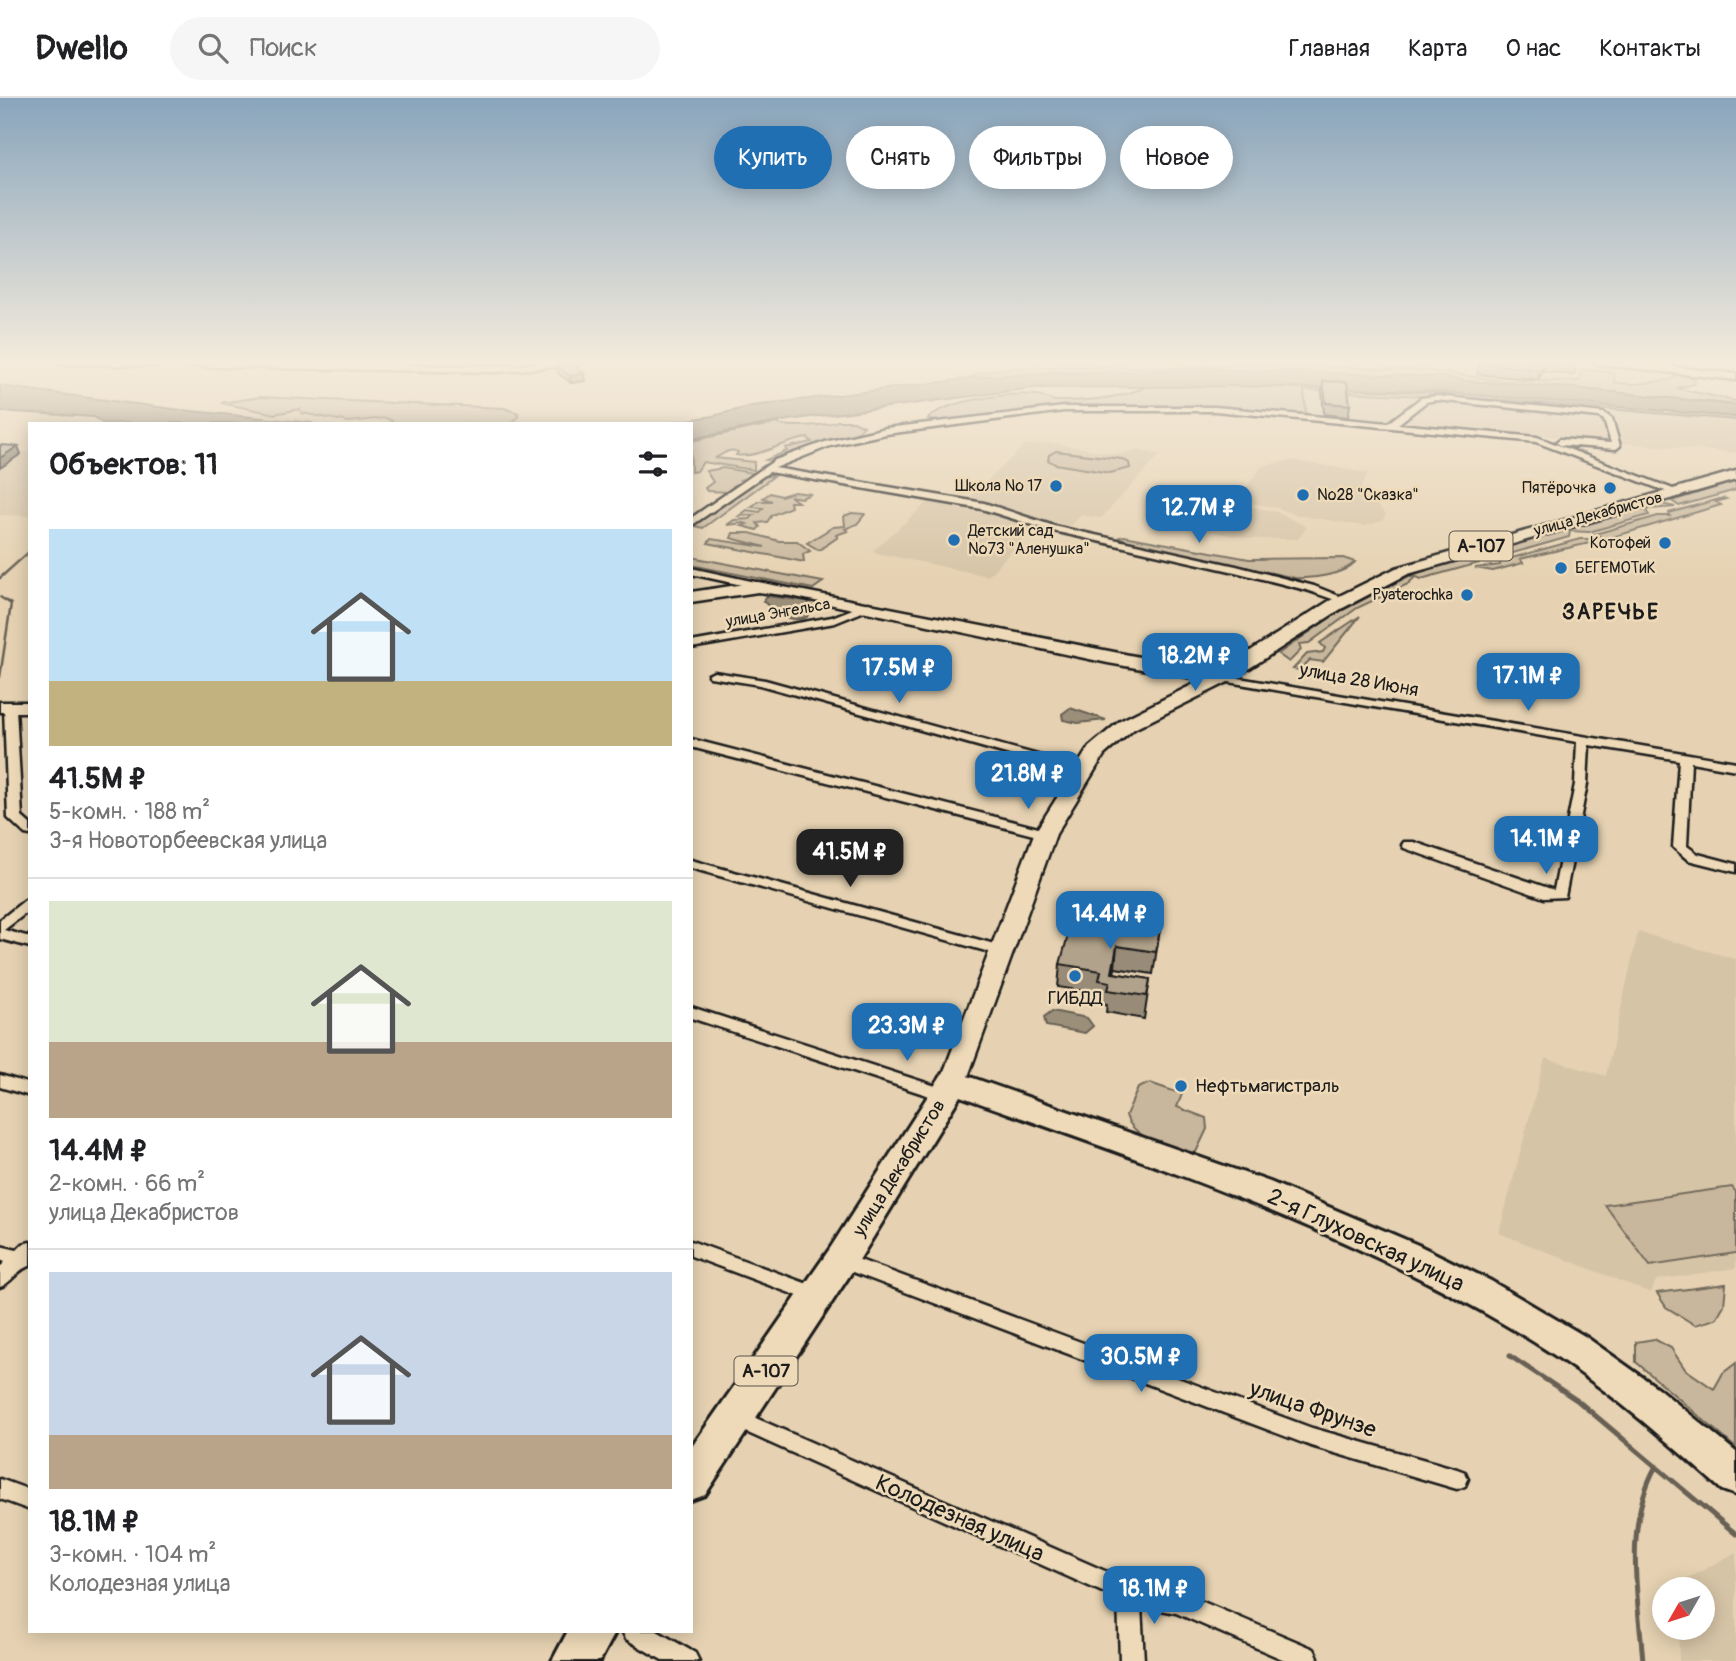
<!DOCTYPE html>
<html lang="ru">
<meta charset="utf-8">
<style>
:root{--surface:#fff;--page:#f6f6f6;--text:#202124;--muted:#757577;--line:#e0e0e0;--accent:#1f6fb2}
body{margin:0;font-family:Pangolin,sans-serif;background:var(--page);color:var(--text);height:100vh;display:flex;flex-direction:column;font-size:26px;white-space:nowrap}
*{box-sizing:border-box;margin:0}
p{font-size:23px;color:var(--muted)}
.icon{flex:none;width:38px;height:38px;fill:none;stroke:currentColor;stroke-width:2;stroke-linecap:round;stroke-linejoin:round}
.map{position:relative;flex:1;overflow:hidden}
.details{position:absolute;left:28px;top:324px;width:665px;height:1211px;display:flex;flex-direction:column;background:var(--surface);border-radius:0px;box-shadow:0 4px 18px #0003}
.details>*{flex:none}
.hud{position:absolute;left:714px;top:28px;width:665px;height:63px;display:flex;gap:14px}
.needle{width:46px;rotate:231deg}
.buttons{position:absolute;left:1652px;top:1479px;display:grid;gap:14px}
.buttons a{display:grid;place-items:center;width:63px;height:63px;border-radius:50%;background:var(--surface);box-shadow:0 4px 18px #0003;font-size:35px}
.price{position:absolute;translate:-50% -60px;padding:0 16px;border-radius:14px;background:var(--accent);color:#fff;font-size:23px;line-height:46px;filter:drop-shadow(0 2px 4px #0008)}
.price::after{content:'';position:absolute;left:50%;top:42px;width:21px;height:16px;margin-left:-10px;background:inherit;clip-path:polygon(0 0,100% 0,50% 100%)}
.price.current{background:#222;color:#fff}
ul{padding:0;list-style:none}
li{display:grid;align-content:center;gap:14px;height:371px;padding:0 21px}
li+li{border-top:2px solid var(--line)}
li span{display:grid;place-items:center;height:217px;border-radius:0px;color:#555}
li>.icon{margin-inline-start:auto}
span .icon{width:126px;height:126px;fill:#fffc;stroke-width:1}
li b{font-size:30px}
h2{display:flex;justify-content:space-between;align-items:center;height:84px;padding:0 21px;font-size:30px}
.chip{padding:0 24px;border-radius:32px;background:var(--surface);box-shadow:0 4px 18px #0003;font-size:24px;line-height:63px}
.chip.current{background:var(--accent);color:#fff}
header{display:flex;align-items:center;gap:42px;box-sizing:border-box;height:98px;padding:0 35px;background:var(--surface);border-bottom:2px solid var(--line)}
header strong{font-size:33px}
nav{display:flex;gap:38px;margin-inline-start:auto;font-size:24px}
.search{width:490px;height:63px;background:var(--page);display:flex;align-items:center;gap:18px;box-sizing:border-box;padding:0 24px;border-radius:38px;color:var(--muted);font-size:26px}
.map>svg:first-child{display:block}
.built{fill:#d6c4a6}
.green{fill:#c8b79c;stroke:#726a5c;stroke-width:2}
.water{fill:#9b8f7a;stroke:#686154;stroke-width:2}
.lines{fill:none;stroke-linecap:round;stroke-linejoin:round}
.stream-far1{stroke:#686154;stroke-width:2.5}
.stream{stroke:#686154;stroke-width:5}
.street-casing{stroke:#1c1c1c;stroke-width:5}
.secondary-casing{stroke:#1c1c1c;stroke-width:5}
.primary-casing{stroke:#1c1c1c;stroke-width:5}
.highway-casing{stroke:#1c1c1c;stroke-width:6}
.street{fill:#eedab8;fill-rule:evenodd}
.secondary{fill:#eedab8;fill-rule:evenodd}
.primary{fill:#eedab8;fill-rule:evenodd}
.highway{fill:#eedab8;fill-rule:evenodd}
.wall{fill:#988b78;stroke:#1c1c1c;stroke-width:2}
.shaded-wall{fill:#7c7161;stroke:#1c1c1c;stroke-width:2}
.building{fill:#b1a28b;stroke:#1c1c1c;stroke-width:2}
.poi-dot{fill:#1f6fb2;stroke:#eedab8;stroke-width:2.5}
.labels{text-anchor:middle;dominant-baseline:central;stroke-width:5;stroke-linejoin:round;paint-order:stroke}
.far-poi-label{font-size:16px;fill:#1c1c1c;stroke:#eedab8;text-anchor:end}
.far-street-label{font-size:16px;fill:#1c1c1c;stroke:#eedab8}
.shield{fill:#eedab8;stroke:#5b554b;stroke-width:2}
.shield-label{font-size:18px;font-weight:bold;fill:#1c1c1c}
.street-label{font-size:19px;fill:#1c1c1c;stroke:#eedab8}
.poi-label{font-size:19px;fill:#1c1c1c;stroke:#eedab8}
.far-district-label{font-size:21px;font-weight:bold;letter-spacing:2px;fill:#1c1c1c;stroke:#eedab8}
.near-street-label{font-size:23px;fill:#1c1c1c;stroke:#eedab8}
</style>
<header>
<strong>Dwello</strong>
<div class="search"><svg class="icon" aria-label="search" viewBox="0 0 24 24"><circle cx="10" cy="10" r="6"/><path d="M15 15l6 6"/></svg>Поиск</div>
<nav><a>Главная</a><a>Карта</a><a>О нас</a><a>Контакты</a></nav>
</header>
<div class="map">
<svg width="1736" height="1563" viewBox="0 0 1736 1563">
<rect width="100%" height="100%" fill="#e6d2b2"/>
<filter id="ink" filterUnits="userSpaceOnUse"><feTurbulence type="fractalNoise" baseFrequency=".0143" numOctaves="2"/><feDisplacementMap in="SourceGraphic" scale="14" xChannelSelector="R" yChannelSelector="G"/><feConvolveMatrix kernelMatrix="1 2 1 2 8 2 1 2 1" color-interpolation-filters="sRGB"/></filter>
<g filter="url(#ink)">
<path class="built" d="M955,263h443l67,6 3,-6h109l-5,21 -105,-4 -19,-5 -176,-7 -144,1 -103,5 -4,-4 -49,4z
M1599,266l90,11 -1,13 -92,-12z
M1304,292l201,10 231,20v33l-430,-38z
M1052,345l64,11 22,-4 22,5 -59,63 -20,-3 -10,11 -42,-7 -63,-18 59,-56z
M0,353l30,1v64l-30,-1z
M1291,362l77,13 -8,17 26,24 -3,7 -19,5 -68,-11 -18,-7 -41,-8 25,-34z
M1188,398l86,15 33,16 -9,12h-45l-86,-15z
M930,402l44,8 59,20 -45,48 -116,-24z
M1638,834l98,27v309l-80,12 -5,13 -152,-60 46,-175 61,18z
M1736,1454v109h-57l-1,-33h25v-39h-25v-5z"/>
<path class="green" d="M1243,264l187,9 75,10h74l2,-12 32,4 2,9c25,5 33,-1 56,-2l5,-5 17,2 2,7 -19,4 60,13v4l-163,-17 -109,-7 -21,-4 -389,-5 -85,6c25,-18 174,-9 213,-10 19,-1 38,-4 58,-3z
M1147,288c197,-2 393,11 589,31v3l-231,-20 -201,-10 2,25c-98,-7 -195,-15 -293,-2 -25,4 -61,16 -85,6 18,-20 82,-26 109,-24 8,1 13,6 20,6 28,0 67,-3 90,-15z
M260,299l244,11 14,5v4l-6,7h-122l2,-3 -6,-3 -37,4 -48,-9 -1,-4 -25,5 -54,-11z
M837,323h17l10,5 -7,7 -82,28 -9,-1 21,-9 -2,-3 27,-6 -4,-4c-23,2 -51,21 -72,17l2,-3c-9,-5 -15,3 -23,6l39,4v8l-51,-8 -6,9 -6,1v-31l86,-18c8,5 51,3 60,-2z
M1056,353l66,8 7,4 1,5 -20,5 -55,-9 -7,-4 1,-5z
M723,370l30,5 2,1 -15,6 5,2 -12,4 -3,6 -23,-1 -2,-3 8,-6 -7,-11z
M774,378l-71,52 -12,-3 67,-48z
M1736,383v9l-57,16 -7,-5z
M794,394l17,2 -10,4 -11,-2 8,6h-8l1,5 -19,8 -5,7 -10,1 3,4 -3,3 -15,-4 5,-2 -3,-1 -17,2 7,-5 16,-1 4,-4 -15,1 8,-6 13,2 3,-4 -12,-1 8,-6h13l-9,-3 7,-5 11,3z
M1723,400l3,1 -10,3 5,3 -115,34 -11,-5 63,-18h12l-1,-3z
M1661,406l14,3 -26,2 -3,2 3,4 -60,17 -19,-1 -1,6 -70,20 -12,-2 -10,4 2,4 -58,16 -9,-4 26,-10z
M852,415l13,1 -8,10 -12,5 3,2 -12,4 2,2 -19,13 -12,-7 26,-16 12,-1 -1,-10z
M733,435h17l29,8h18l13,10 -7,3 1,8 -96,-19 3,-4 54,8 -34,-9z
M1592,437l11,5 -83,19 3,4 -30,8 -18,-3 25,-3 1,-4 79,-22h10z
M1124,438l125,23 94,-1 12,4c-12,13 -43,17 -60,16l-170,-37 -5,-4z
M691,459l132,25 -10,7 -122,-24z
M1409,478l5,2 -6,6 -51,24 -48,35 -10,1 2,6 -12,12 -11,-8 59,-41z
M1360,518l-37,46 -13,-2 -11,10 -6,-1 14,-15 16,-2 2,-4 -5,-5z
M1150,985l32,11 -5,13 29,11 1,11 -11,23c-21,3 -65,-16 -70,-37l12,-27z
M1732,1089l4,5v61l-86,13 -45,-61z
M1726,1186l-2,21 -8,14 -21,6 -29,-18 -9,-14z
M1654,1241l17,9 14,21 29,20 9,-16 13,-10v85l-100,-86v-20z"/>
<path class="water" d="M1217,271l226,8 21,4 109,7 163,17v12l-306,-26 -192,-5 -204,2 -246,32 -97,19v-15h-29l51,-8 39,-10 237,-30z
M0,288l181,24 132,13h-211l-8,-6 -94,-6z
M767,498l40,5 5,5 -5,11c-19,7 -31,-4 -44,-16z
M1070,610l36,12 -28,3 -15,-3 -1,-6z
M1052,913l35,7 6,8 -8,7 -39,-7 -2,-9z"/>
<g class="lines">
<path class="stream-far1" d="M0,480l30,-27
M0,499l11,7 -11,73"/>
<path class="stream" d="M1510,1258l68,45 158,133
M1643,1563c-5,-66 -20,-135 13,-195"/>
<g class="street-casing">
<path id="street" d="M1436,298l168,17 8,6 8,27 -4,3 -56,-4 -4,-3 4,-3 51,4 -7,-23 -5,-3 -163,-17 -10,2 -28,22 139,13 144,55 -8,2 -137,-52 -321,-31h-151l-178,23 -56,12 -55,22 209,35 70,23 182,40 78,20 35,14 -5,3 -38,-13 -71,-18 -186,-42 -67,-21 -213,-37 -78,54v-8l84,-58 50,-18 61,-14 178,-21h151l173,16 33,-25z
M691,470l74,16 5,3 -5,3 -74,-16z
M868,505l4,1v4l-37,15 -144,25v-6l141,-25z
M714,574l51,8 320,88 2,3 -6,4 -321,-90 -50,-8 -2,-2z
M1221,577l515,87v8l-45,-8 -4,84 11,8 38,10v8l-48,-12 -15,-13 6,-87 -90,-15 -2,39 -22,113 -21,1 -140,-50 -2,-3 2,-3h10l140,48 21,-106 2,-42 -360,-62v-4z
M10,606l6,4 6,109 8,7v11l-5,-1 -17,-16 -4,-110z
M691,641l359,92 2,3 -7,4 -354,-91z
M691,762l314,87 2,3 -7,5 -309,-87z
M30,801v11l-26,20 26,7v10l-30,-8v-19l25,-20z
M691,909l260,84 2,4 -2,4h-12l-248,-81z
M0,977l30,9v12l-30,-9z
M691,1143l133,49 3,5 -3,5 -7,3 -126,-47z
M30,1144v24c-12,2 -18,17 -30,21v-20l5,-5 -5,-2v-14l17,4 6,-6z
M841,1155l471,175 145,41 8,3 3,7 -3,7 -8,3 -146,-43 -477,-181 -2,-5 2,-5z
M735,1311l395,173 47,9 137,58 4,8 -2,4h-29l-111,-48 -35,-7 3,55h-24l-2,-62 -390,-175 -3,-6 3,-6z
M0,1381l30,11v20l-30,-11z
M622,1533h35l38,22 4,8h-35l-38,-22z"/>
</g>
<g class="secondary-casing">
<path id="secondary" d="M55,263l442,5 89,-5 -6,3 -83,8 -436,-8z
M1592,263h31l113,13v6l-139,-16z
M758,484l463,91 9,5 -9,5 -113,-20 -317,-67 -33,-4 -67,10v-10z
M0,604h30v10h-30z"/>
</g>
<g class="primary-casing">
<path id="primary" d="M1736,373v9l-328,94 -67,35 -113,73 -94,47 -30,26 -48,79 -90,248 -3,7 -10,2 -10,-2 -3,-7 94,-248 55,-87 31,-26 94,-47 115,-73 67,-33z"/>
</g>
<g class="highway-casing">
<path id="highway" d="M953,973l317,111 148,63 73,36 95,56 73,52 77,63v43l-14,-5c-59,-53 -120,-106 -188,-148 -178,-110 -377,-176 -574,-246l-107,174 -148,225 -14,5v-52l138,-198 113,-176z
M568,1533h48l-16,30h-48z"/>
</g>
<use href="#street" class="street"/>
<use href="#secondary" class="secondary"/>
<use href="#primary" class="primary"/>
<use href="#highway" class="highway"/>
</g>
<path class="wall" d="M1480,263h97l-3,14 -31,-4 -5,9 -61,-6z
M557,268l28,15 -14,2 -13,-10z
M1323,283l27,24 -2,12 -24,-3 -2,-22z
M1123,825l37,6 -7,45 -38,-6 -1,5 36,6 -6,40 -38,-7 1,-8 -11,-2 1,-9 -39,-6 2,-23 37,-32z"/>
<path class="shaded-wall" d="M1546,263l-3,10 -5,9 3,-10z
M584,275l1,8 -14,2 -1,-7z
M18,348l3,8 -21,14v-10z
M1117,848l-2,22 -5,22 2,-17z"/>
<path class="building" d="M1480,263h66l-5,9 -62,-7z
M1546,263h31v3z
M571,266l13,9 -14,3 -13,-10z
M1323,283l24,1 3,23 -24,-2z
M0,347l18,1 -18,12z
M1102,814l22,3 -2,8 38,6 -4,23 -39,-6 -5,27 38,6 -3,17 -39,-6 2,-8 -11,-2 2,-9 -41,-7 10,-36 27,4z"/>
</g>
<linearGradient id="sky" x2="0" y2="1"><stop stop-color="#89a5bc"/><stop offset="0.55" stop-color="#f4ebdc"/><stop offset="1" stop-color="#f4ebdc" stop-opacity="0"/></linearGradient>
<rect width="1736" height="481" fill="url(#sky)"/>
<g class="poi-dot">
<circle cx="1056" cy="388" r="7"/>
<circle cx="1610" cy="390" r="7"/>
<circle cx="1303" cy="397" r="7"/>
<circle cx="954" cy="442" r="7"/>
<circle cx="1665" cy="445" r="7"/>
<circle cx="1561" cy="470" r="7"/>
<circle cx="1467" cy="497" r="7"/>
<circle cx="1075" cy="878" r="7"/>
<circle cx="1181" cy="988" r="7"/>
</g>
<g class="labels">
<g class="far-poi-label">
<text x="1042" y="388">Школа № 17</text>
<text x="1596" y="390">Пятёрочка</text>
<text x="1317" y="397" text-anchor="start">№28 "Сказка"</text>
<text x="968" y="433" text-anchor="start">Детский сад<tspan x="968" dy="18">№73 "Аленушка"</tspan></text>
<text x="1651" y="445">Котофей</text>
<text x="1575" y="470" text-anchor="start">БЕГЕМОТиК</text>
<text x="1453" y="497">Pyaterochka</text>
</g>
<g class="far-street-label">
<text transform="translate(1598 416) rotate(-15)">улица Декабристов</text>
<text transform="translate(778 515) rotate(-10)">улица Энгельса</text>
</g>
<g class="shield">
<rect x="1449.5" y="433.5" width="63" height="29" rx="5"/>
<rect x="734.5" y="1258.5" width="63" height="29" rx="5"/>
</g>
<g class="shield-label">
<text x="1481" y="448">А-107</text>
<text x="766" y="1273">А-107</text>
</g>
<g class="street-label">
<text transform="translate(1359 582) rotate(10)">улица 28 Июня</text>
<text transform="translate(899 1070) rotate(-58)">улица Декабристов</text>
</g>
<g class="poi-label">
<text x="1075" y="900">ГИБДД</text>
<text x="1195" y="988" text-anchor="start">Нефтьмагистраль</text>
</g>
<g class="far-district-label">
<text x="1611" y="514">ЗАРЕЧЬЕ</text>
</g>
<g class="near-street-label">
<text transform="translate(1366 1142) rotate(25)">2-я Глуховская улица</text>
<text transform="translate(1313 1311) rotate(19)">улица Фрунзе</text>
<text transform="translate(960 1420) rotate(24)">Колодезная улица</text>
</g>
</g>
</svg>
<div class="buttons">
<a><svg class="needle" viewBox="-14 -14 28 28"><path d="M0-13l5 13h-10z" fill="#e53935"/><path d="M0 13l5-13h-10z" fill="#757577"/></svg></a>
</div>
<b class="price" style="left:1199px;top:447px">12.7M ₽</b>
<b class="price" style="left:1195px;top:595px">18.2M ₽</b>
<b class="price" style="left:899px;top:607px">17.5M ₽</b>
<b class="price" style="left:1528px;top:615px">17.1M ₽</b>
<b class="price" style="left:1028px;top:713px">21.8M ₽</b>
<b class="price" style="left:1546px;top:778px">14.1M ₽</b>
<b class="price current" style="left:850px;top:791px">41.5M ₽</b>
<b class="price" style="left:1110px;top:853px">14.4M ₽</b>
<b class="price" style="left:907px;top:965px">23.3M ₽</b>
<b class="price" style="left:1141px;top:1296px">30.5M ₽</b>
<b class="price" style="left:1154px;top:1528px">18.1M ₽</b>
<div class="hud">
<a class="chip current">Купить</a>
<a class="chip">Снять</a>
<a class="chip">Фильтры</a>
<a class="chip">Новое</a>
</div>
<section class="details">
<h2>Объектов: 11<svg class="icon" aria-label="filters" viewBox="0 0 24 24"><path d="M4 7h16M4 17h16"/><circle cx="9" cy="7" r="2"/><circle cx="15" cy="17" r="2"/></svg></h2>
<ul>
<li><span style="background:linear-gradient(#bfe0f5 70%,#c2b280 0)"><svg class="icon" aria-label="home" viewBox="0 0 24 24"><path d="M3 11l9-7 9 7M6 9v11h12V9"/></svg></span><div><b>41.5M ₽</b><p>5-комн. · 188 m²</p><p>3-я Новоторбеевская улица</p></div></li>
<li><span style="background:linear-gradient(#dfe7d0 65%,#b9a48a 0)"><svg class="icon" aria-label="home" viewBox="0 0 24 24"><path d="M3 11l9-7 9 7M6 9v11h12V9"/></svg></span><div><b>14.4M ₽</b><p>2-комн. · 66 m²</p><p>улица Декабристов</p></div></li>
<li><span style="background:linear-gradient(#c9d6e8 75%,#b9a48a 0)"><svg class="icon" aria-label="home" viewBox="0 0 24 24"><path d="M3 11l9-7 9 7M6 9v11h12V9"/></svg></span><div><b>18.1M ₽</b><p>3-комн. · 104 m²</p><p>Колодезная улица</p></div></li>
</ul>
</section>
</div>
